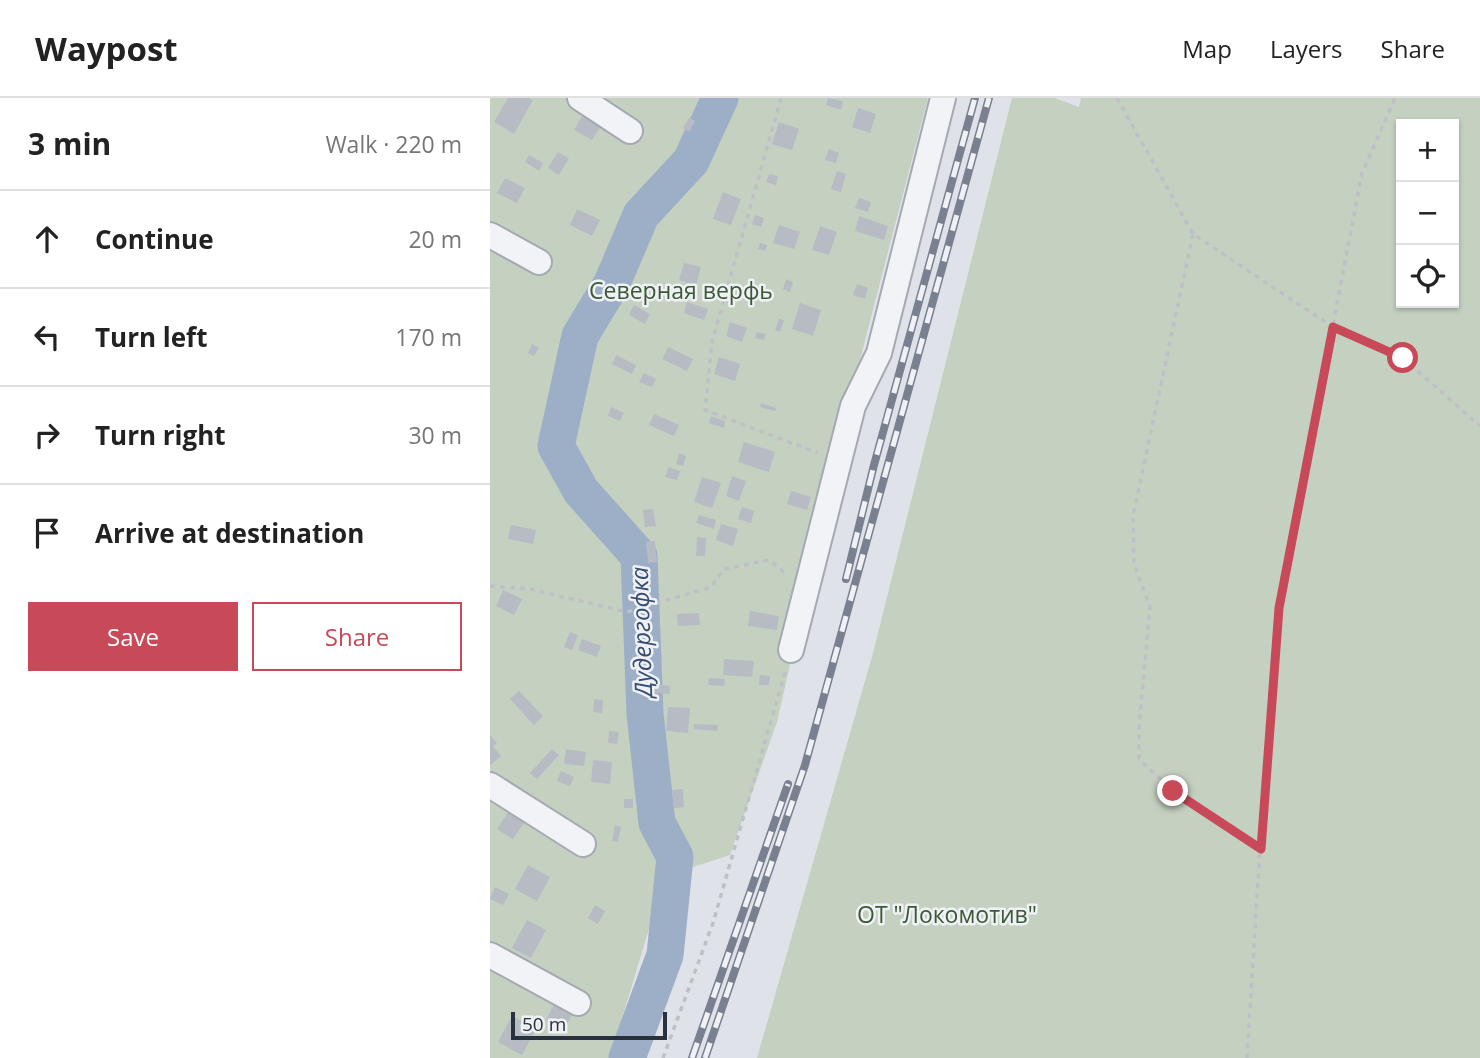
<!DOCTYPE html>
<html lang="en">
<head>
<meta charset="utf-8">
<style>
  :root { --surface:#fff; --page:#f6f6f6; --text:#222; --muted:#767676; --line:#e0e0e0; --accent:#c84957 }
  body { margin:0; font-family:"Open Sans",sans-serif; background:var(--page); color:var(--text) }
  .controls { position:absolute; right:21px; top:21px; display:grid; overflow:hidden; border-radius:0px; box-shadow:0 2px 5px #0004 }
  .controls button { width:63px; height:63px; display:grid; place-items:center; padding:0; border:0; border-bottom:2px solid var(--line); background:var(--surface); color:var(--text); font:35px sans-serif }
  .scale { position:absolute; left:21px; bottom:18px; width:156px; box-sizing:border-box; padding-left:7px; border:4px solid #29303e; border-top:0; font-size:19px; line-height:24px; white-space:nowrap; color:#29303e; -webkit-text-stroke:5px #eff1f5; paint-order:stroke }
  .stop { position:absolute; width:21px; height:21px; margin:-16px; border:5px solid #c84957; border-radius:50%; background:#fff }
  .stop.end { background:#c84957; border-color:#fff; box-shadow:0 2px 7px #0008 }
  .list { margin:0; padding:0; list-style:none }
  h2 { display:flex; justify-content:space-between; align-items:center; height:91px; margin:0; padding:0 28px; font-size:30px }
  h2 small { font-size:23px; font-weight:400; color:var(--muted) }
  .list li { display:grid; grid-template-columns:46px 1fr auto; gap:21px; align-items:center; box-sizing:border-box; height:98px; padding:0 28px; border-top:2px solid var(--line) }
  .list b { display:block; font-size:26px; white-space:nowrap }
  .list em { font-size:23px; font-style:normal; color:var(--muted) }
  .actions { display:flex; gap:14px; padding:21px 28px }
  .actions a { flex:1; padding:16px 0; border:2px solid var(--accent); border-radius:0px; text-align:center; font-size:24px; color:var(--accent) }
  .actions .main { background:var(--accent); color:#fff }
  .icon { flex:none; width:38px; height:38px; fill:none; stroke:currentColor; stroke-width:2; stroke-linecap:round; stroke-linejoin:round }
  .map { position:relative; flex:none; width:990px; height:960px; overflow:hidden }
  header { display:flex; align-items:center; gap:42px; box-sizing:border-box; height:98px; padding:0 35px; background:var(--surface); border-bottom:2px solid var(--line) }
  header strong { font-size:33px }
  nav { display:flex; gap:38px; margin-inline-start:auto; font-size:24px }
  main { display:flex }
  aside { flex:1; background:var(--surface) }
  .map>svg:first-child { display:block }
  .green { fill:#c4d1c1; fill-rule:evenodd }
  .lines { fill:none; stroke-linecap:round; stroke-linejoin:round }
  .river { stroke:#9cafc6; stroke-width:37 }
  .building { fill:#b7bbc4 }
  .minor-casing { stroke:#a5a9b2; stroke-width:28 }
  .path { stroke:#bec0c6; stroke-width:3.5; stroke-dasharray:5 5; stroke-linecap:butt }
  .minor { stroke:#f2f3f6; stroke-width:24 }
  .rail-casing { stroke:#798191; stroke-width:8 }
  .rail { stroke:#eff1f5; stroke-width:5; stroke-dasharray:16; stroke-linecap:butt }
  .route { stroke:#c84957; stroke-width:9 }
  .labels { text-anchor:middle; stroke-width:5; stroke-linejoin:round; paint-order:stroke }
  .park-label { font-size:23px; fill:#3c5937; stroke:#eff1f5 }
  .water-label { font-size:24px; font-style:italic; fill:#354d70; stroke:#eff1f5 }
</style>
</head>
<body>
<header>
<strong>Waypost</strong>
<nav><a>Map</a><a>Layers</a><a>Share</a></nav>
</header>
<main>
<aside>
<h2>3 min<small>Walk · 220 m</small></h2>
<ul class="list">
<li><svg class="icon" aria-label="ahead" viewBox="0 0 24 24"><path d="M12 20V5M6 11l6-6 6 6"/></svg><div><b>Continue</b></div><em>20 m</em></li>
<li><svg class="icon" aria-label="left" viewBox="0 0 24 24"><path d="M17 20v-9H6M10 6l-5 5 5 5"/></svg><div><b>Turn left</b></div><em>170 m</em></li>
<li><svg class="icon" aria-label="right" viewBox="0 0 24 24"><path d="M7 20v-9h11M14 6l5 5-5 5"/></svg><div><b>Turn right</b></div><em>30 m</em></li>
<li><svg class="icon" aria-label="arrive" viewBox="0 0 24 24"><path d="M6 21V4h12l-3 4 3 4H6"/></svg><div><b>Arrive at destination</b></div></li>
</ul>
<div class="actions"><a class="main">Save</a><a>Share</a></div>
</aside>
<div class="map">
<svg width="990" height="960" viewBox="0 0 990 960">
  <rect width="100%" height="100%" fill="#dfe2e8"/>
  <!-- green -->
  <path class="green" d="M0 0H438L365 281 287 624 240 757 175 778 120 960H0Z
    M522 0H565L589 9 591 0H990V960H267L383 555ZM911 26H964V205H911Z"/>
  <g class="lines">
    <!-- river -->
    <path class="river" d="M137 960 175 857 185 759 167 725 155 616 149 458 91 393 66 348 90 238 122 185 151 117 201 63 230 0"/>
  </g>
  <!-- building -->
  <path class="building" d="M18 0H39L43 2 24 36 4 24Z
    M338 0 353 3 351 12 336 7Z
    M368 10 386 16 380 35 362 29Z
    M94 15 112 26 102 42 84 32Z
    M199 20 205 23 199 34 193 30Z
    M289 24 309 31 302 52 282 46Z
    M339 51 349 55 346 65 335 62Z
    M68 54 79 60 69 77 58 70Z
    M39 57 53 65 49 73 35 64Z
    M347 73 356 76 351 94 341 91Z
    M279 76 288 78 286 87 276 84Z
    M15 80 35 90 27 105 7 95Z
    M233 94 251 101 241 127 223 121Z
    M369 100 381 104 378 114 365 110Z
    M87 111 110 122 102 138 80 127Z
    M265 117 274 120 271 129 262 126Z
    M369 118 398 128 394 142 365 133Z
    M289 127 310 134 304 151 283 145Z
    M330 128 347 134 339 157 322 152Z
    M270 145 277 147 275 153 268 151Z
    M194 165 211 169 206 187 189 182Z
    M296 181 303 184 300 194 293 191Z
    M367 186 378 190 375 201 363 197Z
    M197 204 218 211 214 222 194 215Z
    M310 205 331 212 323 238 302 231Z
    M144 207 160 216 155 226 139 217Z
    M289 221 294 222 290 234 285 232Z
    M240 224 257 230 252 244 236 238Z
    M267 234 276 236 274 242 265 240Z
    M42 246 49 250 44 258 38 255Z
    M178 249 203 261 197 273 172 261Z
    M126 257 146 267 142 276 122 266Z
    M229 259 250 266 245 283 224 276Z
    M154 275 166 281 162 289 149 284Z
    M271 305 286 310 285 313 270 309Z
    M121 309 134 315 130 323 118 318Z
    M164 316 189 327 184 338 159 327Z
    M221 318 235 323 234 330 219 325Z
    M254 344 285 354 279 374 248 364Z
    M189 355 196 358 193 368 186 366Z
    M179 369 190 373 187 382 175 379Z
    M242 378 256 383 249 403 236 398Z
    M212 379 231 385 222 410 204 404Z
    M301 393 321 399 317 412 297 406Z
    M252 409 264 413 261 425 248 421Z
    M163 411 166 428 155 429 153 412Z
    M209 417 226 422 224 431 206 425Z
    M231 426 248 431 243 448 226 442Z
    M21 427 46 432 43 446 18 441Z
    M207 439 216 440 215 458H206Z
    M165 443 167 464 158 465 156 444Z
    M13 492 32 501 24 517 6 508Z
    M260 513 289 518 287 532 258 528Z
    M209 515 210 527 188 528 187 516Z
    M80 534 88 537 82 552 74 549Z
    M92 541 111 548 107 559 88 552Z
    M234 561 264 563 262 579 233 577Z
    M270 577 280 578 279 587H269Z
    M219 580 235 581 234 588 218 587Z
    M165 586 180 588V596L164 595Z
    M29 593 53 618 44 627 20 601Z
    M104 601 113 602 112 615 103 614Z
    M178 609 200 610 198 635 176 633Z
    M204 626 228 627 227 633 204 631Z
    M119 633 129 634 127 646 118 645Z
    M0 637 7 645 3 648 11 658 0 667Z
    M62 651 69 657 47 681 40 675Z
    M76 651 96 654 94 668 74 666Z
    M103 662 122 664 120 686 101 684Z
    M71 673 84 679 80 688 67 683Z
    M193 691 194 709 184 710 182 692Z
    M134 701H143V710H134Z
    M21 710 37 720 23 741 7 731Z
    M125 727 131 729 128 744 122 743Z
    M38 767 60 779 47 803 25 791Z
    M5 789 19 796 13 807 0 801Z
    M105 807 115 813 108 826 98 820Z
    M37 822 56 832 41 860 22 850Z
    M64 907 82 917 74 931 56 922Z
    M22 918 46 931 32 957 8 944Z"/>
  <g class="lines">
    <defs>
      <path id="minor" d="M90 0 140 33
        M0 137 49 164
        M301 552 363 308 389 255 453 0
        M0 687 93 746
        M0 857 88 905"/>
    </defs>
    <!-- minor casing -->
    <use href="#minor" class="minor-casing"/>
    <!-- path -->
    <path class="path" d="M291 0 222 244 215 312 328 355
      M627 0 703 136 843 229 913 260 990 328
      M703 136 643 418 644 466 660 509 649 629V661L683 693 770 751
      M0 488 40 491 137 514 221 489 234 471 279 462 294 474H299
      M173 960 223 825 296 571
      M757 960 775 670 789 510 872 75 905 0"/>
    <!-- minor -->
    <use href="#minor" class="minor"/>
    <defs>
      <path id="rail" d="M356 481 384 367 485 0
        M202 960 298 686
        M215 960 315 667 499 0"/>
    </defs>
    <!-- rail casing -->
    <use href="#rail" class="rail-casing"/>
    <!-- rail -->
    <use href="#rail" class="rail"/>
  </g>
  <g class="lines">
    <!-- route -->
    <path class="route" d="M683 693 771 751 789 510 843 229 913 260"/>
  </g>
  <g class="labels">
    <!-- park labels -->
    <g class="park-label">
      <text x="191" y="201">Северная верфь</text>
      <text x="457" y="825">ОТ "Локомотив"</text>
    </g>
    <!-- water labels -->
    <g class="water-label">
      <text transform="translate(152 534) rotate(-92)" y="8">Дудергофка</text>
    </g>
  </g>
</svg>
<div class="controls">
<button>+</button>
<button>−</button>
<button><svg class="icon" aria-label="locate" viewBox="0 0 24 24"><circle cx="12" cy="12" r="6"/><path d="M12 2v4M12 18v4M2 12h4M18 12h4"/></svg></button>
</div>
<div class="scale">50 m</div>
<div class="stop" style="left:913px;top:260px"></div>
<div class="stop end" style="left:683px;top:693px"></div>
</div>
</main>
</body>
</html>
